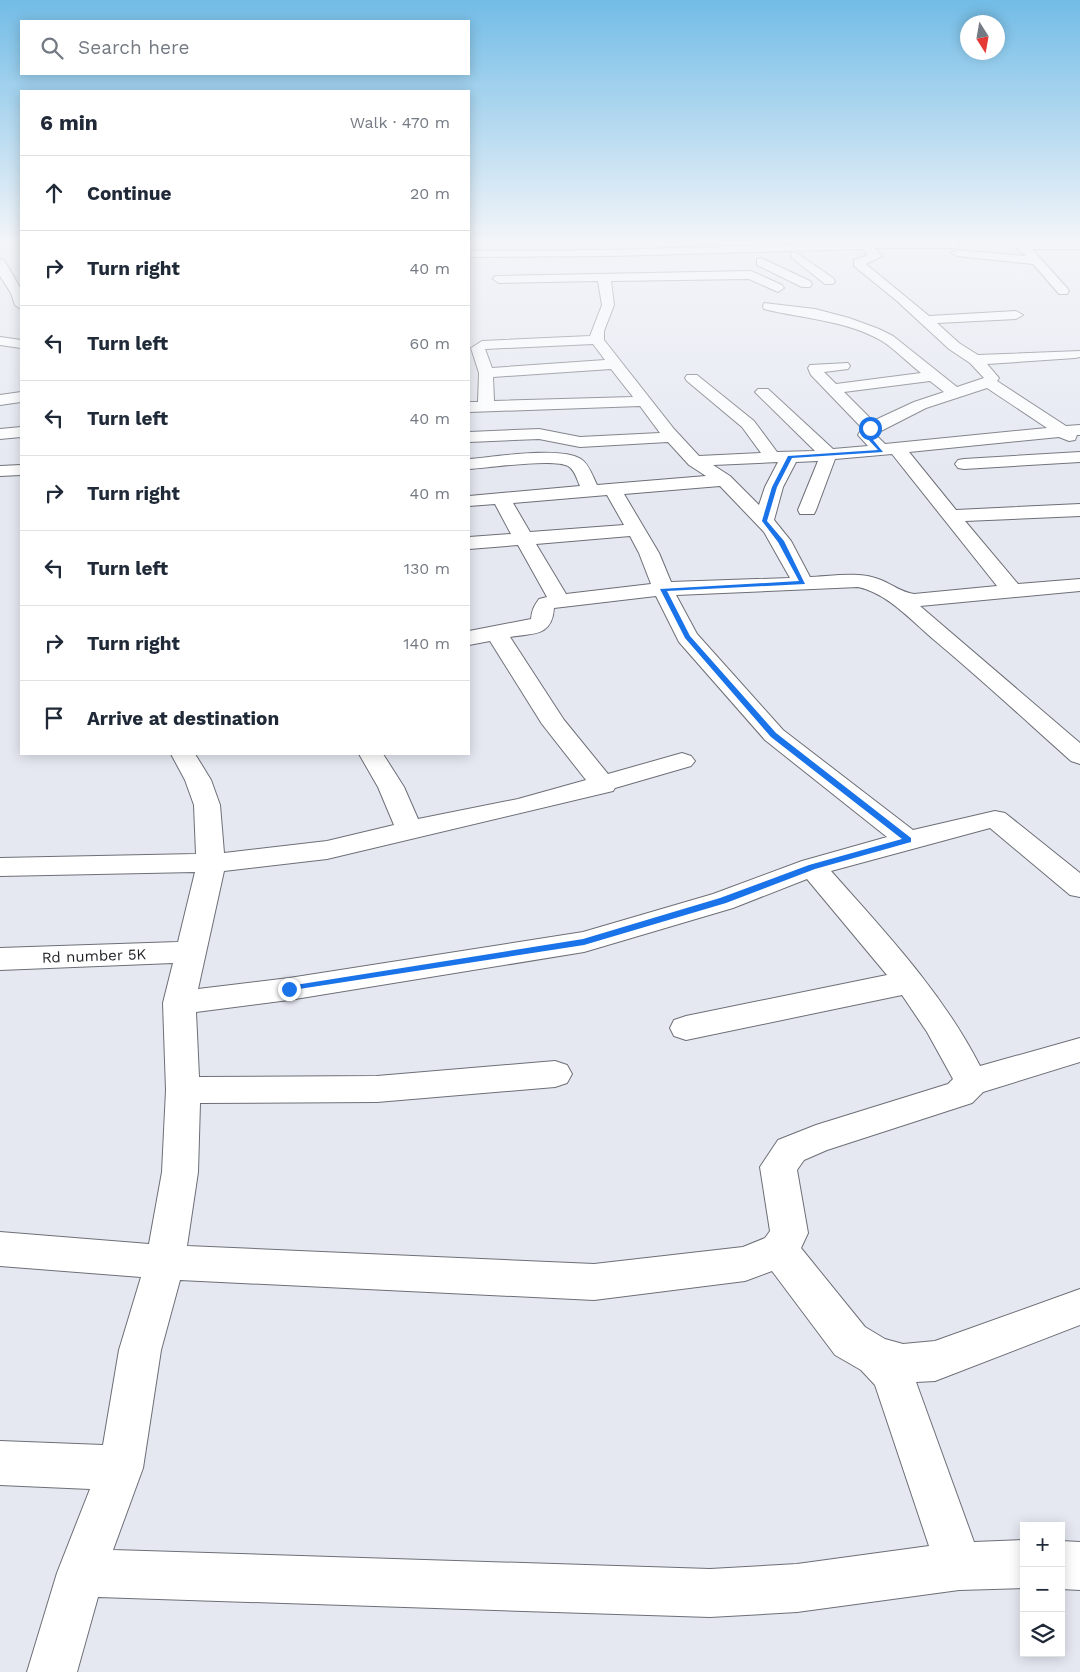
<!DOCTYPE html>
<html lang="en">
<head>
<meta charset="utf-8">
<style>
  :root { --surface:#fff; --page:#f2f2f3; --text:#1f2937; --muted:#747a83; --line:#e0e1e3 }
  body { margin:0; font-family:"Work Sans",sans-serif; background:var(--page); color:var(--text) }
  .controls { position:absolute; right:15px; bottom:15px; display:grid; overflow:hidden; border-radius:0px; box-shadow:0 2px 12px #0003 }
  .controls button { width:45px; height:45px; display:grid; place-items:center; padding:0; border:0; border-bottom:1px solid var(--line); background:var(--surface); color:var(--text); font:25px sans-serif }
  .compass { position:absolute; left:960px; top:15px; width:45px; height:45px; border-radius:50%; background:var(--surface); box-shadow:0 2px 12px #0003; rotate:169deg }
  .stop { position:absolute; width:15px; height:15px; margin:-11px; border:4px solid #1a73e8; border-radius:50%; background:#fff }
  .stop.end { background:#1a73e8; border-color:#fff; box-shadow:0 1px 5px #0008 }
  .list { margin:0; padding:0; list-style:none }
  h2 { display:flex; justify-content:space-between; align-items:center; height:65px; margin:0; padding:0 20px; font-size:21px }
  h2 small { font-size:16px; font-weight:400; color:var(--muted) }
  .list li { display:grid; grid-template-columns:32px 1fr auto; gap:15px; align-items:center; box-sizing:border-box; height:75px; padding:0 20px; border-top:1px solid var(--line) }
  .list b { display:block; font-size:19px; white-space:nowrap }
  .list em { font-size:16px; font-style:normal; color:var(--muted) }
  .icon { flex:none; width:28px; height:28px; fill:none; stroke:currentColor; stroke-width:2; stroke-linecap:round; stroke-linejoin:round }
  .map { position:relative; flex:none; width:1080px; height:1672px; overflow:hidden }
  .search { position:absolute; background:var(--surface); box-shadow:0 2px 12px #0003; left:20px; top:20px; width:450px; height:55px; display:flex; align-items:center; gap:12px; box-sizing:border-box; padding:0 18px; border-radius:0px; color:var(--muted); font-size:19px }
  .panel { position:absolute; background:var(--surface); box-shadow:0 2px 12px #0003; left:20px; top:90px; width:450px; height:665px; border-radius:0px }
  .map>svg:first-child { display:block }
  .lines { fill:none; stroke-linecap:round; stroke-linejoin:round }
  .minor-casing { stroke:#6d6f77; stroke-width:2 }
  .minor { fill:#fff; fill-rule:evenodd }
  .route { fill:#1a73e8 }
  .labels { text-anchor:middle; stroke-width:4.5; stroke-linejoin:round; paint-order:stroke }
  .street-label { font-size:15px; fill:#1f2024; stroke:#fff }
</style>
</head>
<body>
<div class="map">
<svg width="1080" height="1672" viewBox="0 0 1080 1672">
  <rect width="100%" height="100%" fill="#e5e8f1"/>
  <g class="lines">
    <defs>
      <path id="minor" d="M0 239H21V243H0Z
        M1007 239H1020L1025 243H1080V249H1032L1067 288 1069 291 1067 294H1059L1033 264 957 256 951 253 957 250 1026 256Z
        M906 241 954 242 960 245 954 248H874L882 256 866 264 929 316 1016 311 1023 315 1016 319 937 323 959 343 978 355 1080 351V357L1075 358 987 364 999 378 997 381 1066 426 1080 425V435H1077L1075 440 1069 441 1059 437 909 452 956 510 1080 504V516L965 521 1018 584 1080 579V591L920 606 1080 743V764L1071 761C1025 720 980 678 933 639 911 620 887 593 858 587L676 595 697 634 783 730 913 830 995 811 1005 813 1080 873V897L1070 895 990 828 831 871C886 933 942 992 980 1066L1080 1038V1062L983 1092 972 1103 827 1150 804 1160 797 1170 808 1233 801 1248 865 1327 885 1339 903 1344 935 1341 1080 1289V1325L935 1381 916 1382 974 1542 1024 1540V1588L959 1590 797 1612 710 1617 98 1597 77 1672H27L57 1573 90 1489 0 1485V1441L103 1445 119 1350 141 1277 0 1266V1232L149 1244 162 1172 166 1090 163 1003 173 963 0 970V948L178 942 195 872 0 876V858L196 854 194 805 185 780 171 754H195L211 780 220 805 224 853 327 841 394 825 378 787 359 754H383L404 787 418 819 518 799 586 780 542 724 490 641 469 645V631L531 619C532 610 534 606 539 599L547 597 518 545 469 549V537L511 534 495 504 469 506V496L580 486C577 480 575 470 568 466 554 458 488 468 469 469V459C494 457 560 446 581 459 589 464 593 477 597 485L706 476 689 465 668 442 580 447 539 439 469 442V432L539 429 580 437 660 433 640 406 469 412V402H478L479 373 471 348 482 341 590 336 602 305 598 281 499 283 493 279 495 276 751 271 782 285 784 288 778 292 749 279 611 281 614 305 604 331V340L674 429 699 456 761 453 742 427 687 381 685 378 687 375H697L754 421 777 452 815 451 758 395 755 392 758 389H768L833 449 868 446 858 435 862 428 811 375 808 368 810 365 848 363 850 366 848 369 824 372 836 384 921 373C908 363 896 350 882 341 846 320 804 319 764 309L763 306 764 303 815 309 849 318 879 329 893 336 957 387 984 378 970 363 949 349 897 301 854 266V260L868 255 862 249 611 256 469 257V251L611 250ZM593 344 605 360 492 368 485 349ZM611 369 633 397 494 401 493 377ZM930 381 944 392 914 402 873 421 844 392ZM987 388 1047 428 885 444 875 434 926 408ZM892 454 997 586 914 594C901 592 893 585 881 580 860 571 833 576 810 577L791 541 774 520 783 487 796 462 818 461 798 510 800 514H814L816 510 835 459ZM778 462 765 487 759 505 730 476 713 465ZM720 486 764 532 790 578 671 582 659 553 624 494ZM607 495 624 525 530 532 513 503ZM630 536 639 553 651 584 566 594 536 544ZM656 596 679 642 765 740 887 837 802 861 713 894 583 932 289 978 198 989 224 871 327 859 613 791 615 788 691 766 695 761 691 756 682 753 608 774 564 720 510 637C533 633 552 637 554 608ZM807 879 887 975 686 1016 674 1020 670 1028 674 1036 686 1040 902 995 927 1032 953 1079 948 1084 816 1125 778 1140 760 1167 770 1231 765 1238 743 1247 594 1264 187 1246 198 1172 200 1103 377 1102 555 1087 567 1083 572 1074 567 1065 555 1061 377 1076 199 1077 196 1012 289 1000 584 952 733 908ZM772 1271 835 1355 861 1370 875 1385 929 1546 797 1564 710 1569 113 1550 143 1468 161 1350 180 1280 594 1300 745 1281Z
        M795 252 833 278 835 281 833 284H825L791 257V253Z
        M761 258 810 281 812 284 810 287H802L757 265V259Z
        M0 259 4 260 21 289V309L15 305 11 293 0 276Z
        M0 337 21 340V348L0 345Z
        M21 392V402L0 405V395Z
        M21 427V437L0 439V429Z
        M1080 452V462L964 469 958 468 955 464 958 460 964 459Z
        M21 465V475L0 476V466Z
        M1061 1541 1080 1542V1590L1061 1589Z"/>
    </defs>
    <!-- minor casing -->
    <use href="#minor" class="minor-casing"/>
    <!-- minor -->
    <use href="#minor" class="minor"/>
  </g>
  <!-- sky -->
  <linearGradient id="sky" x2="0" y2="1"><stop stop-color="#72bce6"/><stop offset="0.51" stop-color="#f3f5f9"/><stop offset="1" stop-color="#f3f5f9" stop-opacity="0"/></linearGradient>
  <rect width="1080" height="473" fill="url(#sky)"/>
  <!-- route -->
  <path class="route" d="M869 427 873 428 869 435 883 452 792 458 777 487 767 521 784 541 805 584 667 591 690 636 776 733 911 838V842L815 869 726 903 584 945 286 991 284 989 289 986 583 939 720 898 809 865 902 839 771 737 685 638 660 589 799 581 778 542 762 521 772 487 788 456 878 450 864 435Z"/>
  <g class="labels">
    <!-- street labels -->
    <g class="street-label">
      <text transform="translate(94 956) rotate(-2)" y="5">Rd number 5K</text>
    </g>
  </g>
</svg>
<div class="controls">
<button>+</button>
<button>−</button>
<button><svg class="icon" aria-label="layers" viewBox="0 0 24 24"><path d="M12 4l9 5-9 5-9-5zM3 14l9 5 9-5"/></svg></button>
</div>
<svg class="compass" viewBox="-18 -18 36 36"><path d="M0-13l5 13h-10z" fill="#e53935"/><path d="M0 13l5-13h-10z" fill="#747a83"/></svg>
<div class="stop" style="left:870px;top:428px"></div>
<div class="stop end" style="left:289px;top:989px"></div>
<div class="search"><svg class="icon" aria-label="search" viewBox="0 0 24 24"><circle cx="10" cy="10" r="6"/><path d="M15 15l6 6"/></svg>Search here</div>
<section class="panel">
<h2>6 min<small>Walk · 470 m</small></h2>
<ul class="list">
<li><svg class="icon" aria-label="ahead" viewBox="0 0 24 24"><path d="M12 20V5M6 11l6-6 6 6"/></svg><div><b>Continue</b></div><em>20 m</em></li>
<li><svg class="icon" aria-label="right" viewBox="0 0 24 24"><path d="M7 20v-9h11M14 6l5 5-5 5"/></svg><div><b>Turn right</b></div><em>40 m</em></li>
<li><svg class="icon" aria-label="left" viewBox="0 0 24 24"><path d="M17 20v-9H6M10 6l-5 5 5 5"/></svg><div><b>Turn left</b></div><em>60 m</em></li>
<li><svg class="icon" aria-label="left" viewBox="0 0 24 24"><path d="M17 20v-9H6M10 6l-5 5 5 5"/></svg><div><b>Turn left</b></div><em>40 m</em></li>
<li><svg class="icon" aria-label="right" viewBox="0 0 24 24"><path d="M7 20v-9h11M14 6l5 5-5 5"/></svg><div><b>Turn right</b></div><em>40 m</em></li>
<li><svg class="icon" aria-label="left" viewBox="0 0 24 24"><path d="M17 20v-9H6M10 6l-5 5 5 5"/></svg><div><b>Turn left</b></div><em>130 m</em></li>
<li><svg class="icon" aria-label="right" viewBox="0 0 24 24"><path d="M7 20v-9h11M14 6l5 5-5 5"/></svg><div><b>Turn right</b></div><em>140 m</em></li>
<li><svg class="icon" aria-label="arrive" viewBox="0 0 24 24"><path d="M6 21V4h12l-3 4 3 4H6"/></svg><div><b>Arrive at destination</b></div></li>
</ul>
</section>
</div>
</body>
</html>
